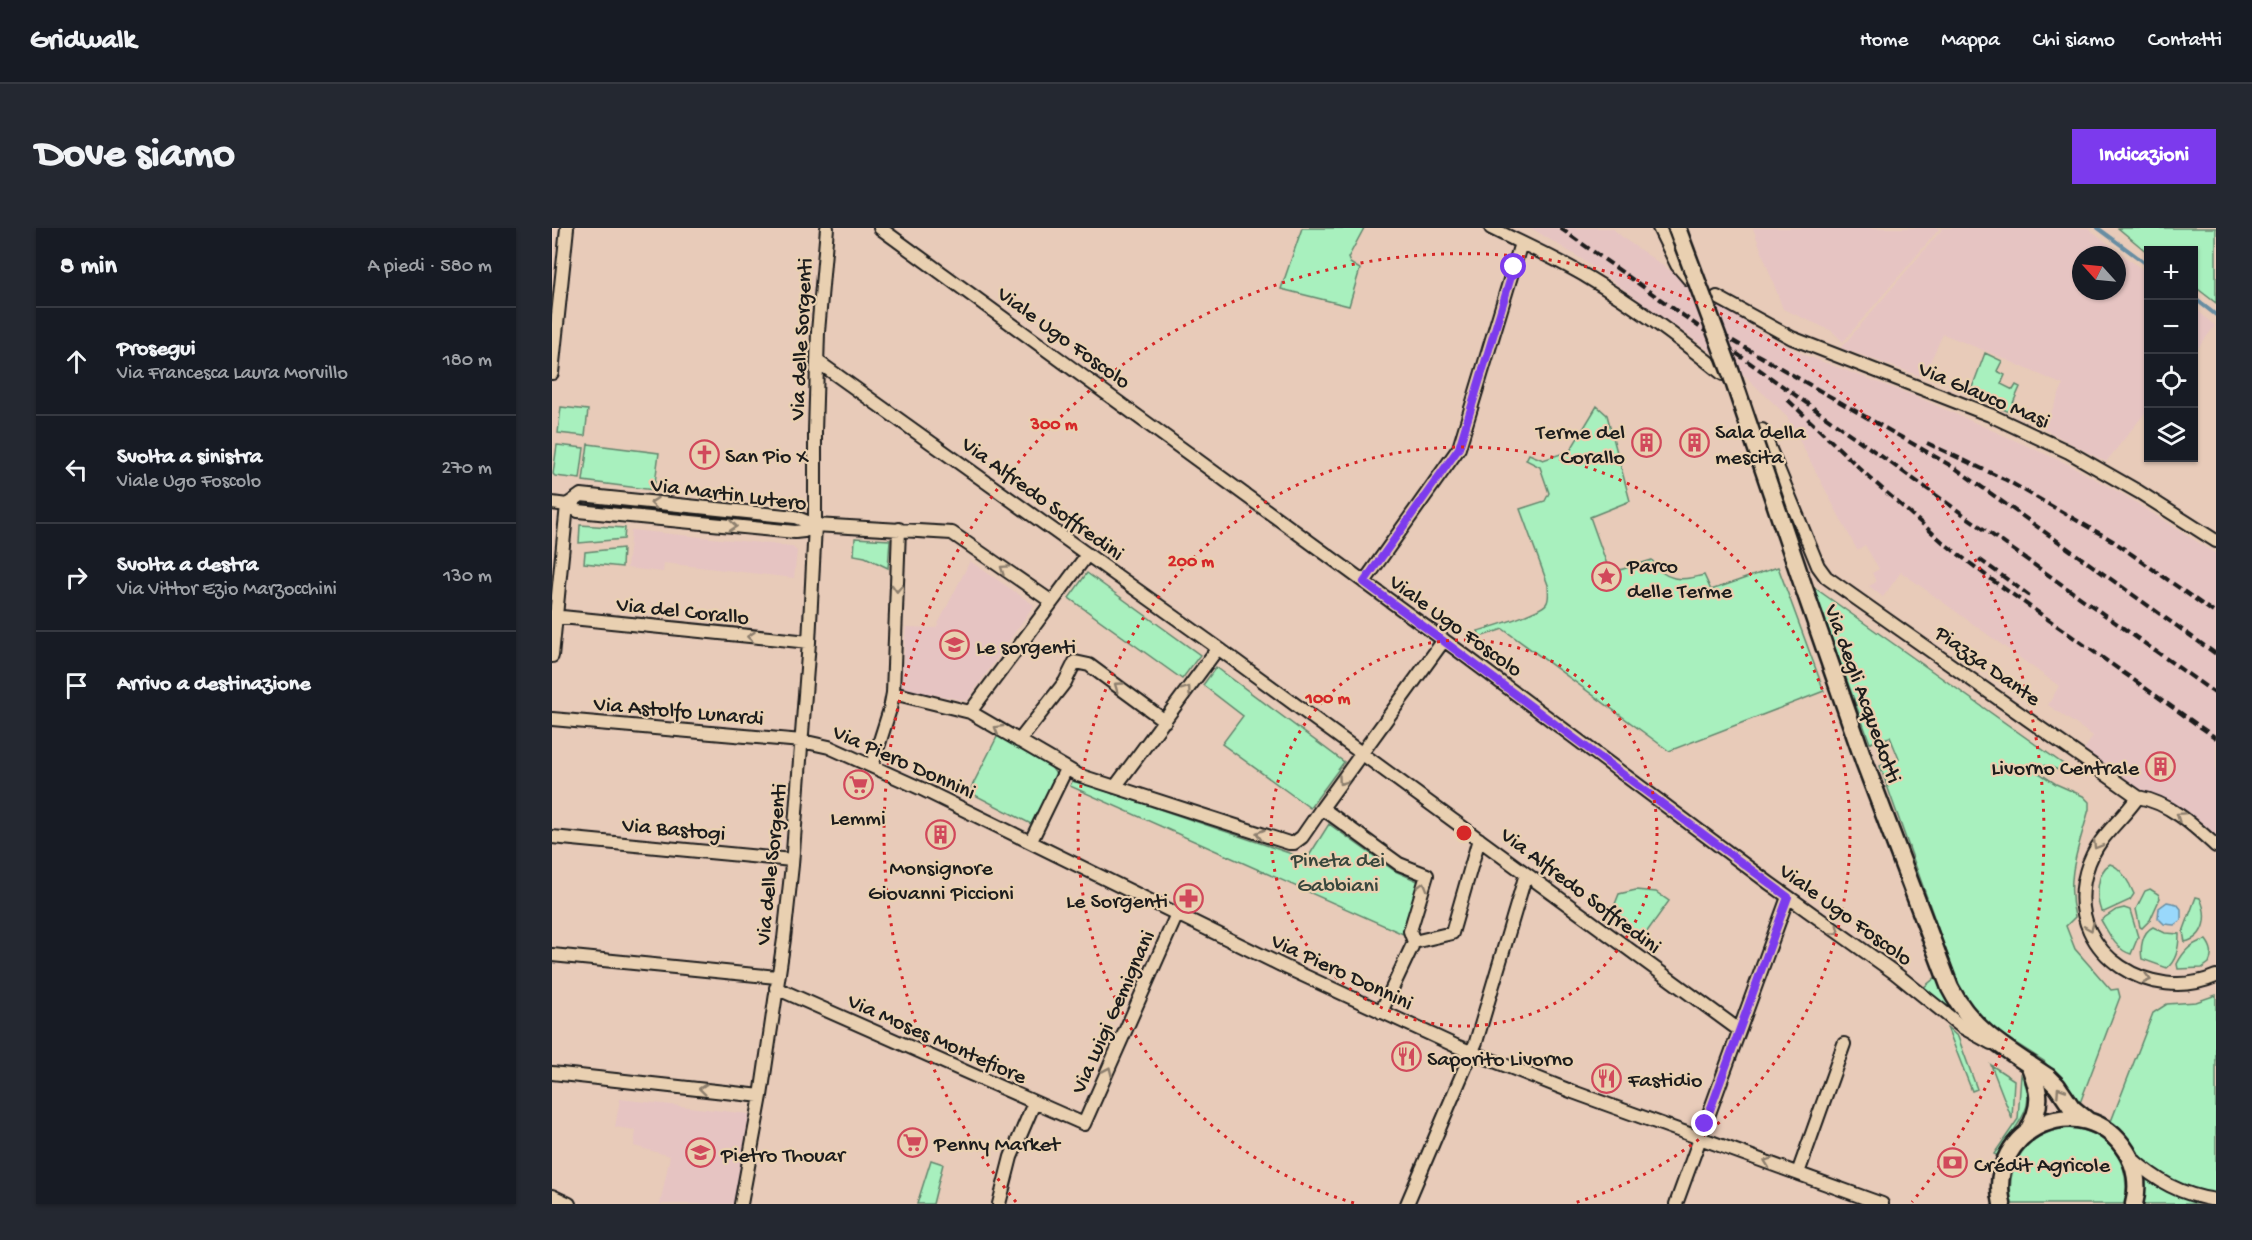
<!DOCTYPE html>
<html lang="it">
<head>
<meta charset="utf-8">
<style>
  :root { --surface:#171b24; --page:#242831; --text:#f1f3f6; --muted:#9ea1a6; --line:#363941; --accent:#7c3aed }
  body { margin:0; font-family:"Gochi Hand",sans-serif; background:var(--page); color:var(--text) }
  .controls { position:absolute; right:18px; top:18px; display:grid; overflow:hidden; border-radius:0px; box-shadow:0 2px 4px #0004 }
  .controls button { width:54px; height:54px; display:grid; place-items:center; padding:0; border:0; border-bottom:2px solid var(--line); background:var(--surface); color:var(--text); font:30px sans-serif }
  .compass { position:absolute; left:1520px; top:18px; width:54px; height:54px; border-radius:50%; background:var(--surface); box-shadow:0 2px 4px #0004; rotate:297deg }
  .stop { position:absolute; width:18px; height:18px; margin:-14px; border:4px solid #7c3aed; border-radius:50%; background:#fff }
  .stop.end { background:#7c3aed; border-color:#fff; box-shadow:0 2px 6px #0008 }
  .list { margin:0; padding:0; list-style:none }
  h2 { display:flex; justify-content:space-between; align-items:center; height:78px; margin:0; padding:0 24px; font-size:26px }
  h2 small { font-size:20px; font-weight:400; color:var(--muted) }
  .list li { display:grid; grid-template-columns:39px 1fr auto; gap:18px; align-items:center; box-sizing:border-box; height:108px; padding:0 24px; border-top:2px solid var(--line) }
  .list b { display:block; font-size:22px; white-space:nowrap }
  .list p { margin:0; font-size:20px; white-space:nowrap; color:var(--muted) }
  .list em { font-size:20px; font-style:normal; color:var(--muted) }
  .icon { flex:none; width:33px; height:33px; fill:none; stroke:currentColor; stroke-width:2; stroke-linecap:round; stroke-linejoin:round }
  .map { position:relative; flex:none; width:1664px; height:976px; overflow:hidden; border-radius:0px }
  header { display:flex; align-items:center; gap:36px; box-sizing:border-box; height:84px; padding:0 30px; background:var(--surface); border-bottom:2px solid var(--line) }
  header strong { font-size:28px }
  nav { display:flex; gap:33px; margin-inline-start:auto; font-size:21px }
  .intro { display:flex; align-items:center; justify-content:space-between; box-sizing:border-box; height:144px; padding:0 36px }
  h1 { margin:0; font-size:42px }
  .button { padding:15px 27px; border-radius:0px; background:var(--accent); color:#fff; font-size:21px; font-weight:700 }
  main { display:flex; gap:36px; padding:0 36px }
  aside { flex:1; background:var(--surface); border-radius:0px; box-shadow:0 2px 4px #0004 }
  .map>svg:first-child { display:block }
  .built { fill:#e6c4c2; fill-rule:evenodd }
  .green { fill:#a8f0be; stroke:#62866d; stroke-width:1.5 }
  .water { fill:#99d8fb; stroke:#678da2; stroke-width:1.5 }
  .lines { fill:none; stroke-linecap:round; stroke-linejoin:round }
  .stream { stroke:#678da2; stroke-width:4 }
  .minor-casing { stroke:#1c1c1c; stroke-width:16 }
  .secondary-casing { stroke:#1c1c1c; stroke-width:21 }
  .minor { stroke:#e9d0b1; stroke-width:12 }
  .secondary { stroke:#e9d0b1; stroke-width:16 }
  .rail { stroke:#1c1c1c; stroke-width:4; stroke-dasharray:9 4.5; stroke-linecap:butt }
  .secondary-bridge-casing { stroke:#1c1c1c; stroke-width:21; stroke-linecap:butt }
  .secondary-bridge { stroke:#e9d0b1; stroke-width:16 }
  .oneway { stroke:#8d7f6e }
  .route { stroke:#7c3aed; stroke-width:8 }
  .ring { fill:none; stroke:#d62828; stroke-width:3; stroke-dasharray:3 6 }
  .labels { text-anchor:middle; stroke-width:4.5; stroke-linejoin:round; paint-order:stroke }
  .street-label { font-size:22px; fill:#1c1c1c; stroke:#e9d0b1 }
  .poi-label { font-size:22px; fill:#1c1c1c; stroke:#e9d0b1; text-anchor:start }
  .park-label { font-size:22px; fill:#38463c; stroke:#e9d0b1 }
  .centre { fill:#d62828; stroke:#e9d0b1; stroke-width:3 }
  .ring-label { font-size:18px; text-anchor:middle; font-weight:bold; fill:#d62828; stroke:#e9d0b1; stroke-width:4.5; stroke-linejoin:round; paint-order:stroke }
</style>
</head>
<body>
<header>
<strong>Gridwalk</strong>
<nav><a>Home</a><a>Mappa</a><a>Chi siamo</a><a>Contatti</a></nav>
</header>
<div class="intro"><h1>Dove siamo</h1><a class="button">Indicazioni</a></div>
<main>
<aside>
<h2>8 min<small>A piedi · 580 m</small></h2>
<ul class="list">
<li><svg class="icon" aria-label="ahead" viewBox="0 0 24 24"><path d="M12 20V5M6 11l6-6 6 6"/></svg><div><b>Prosegui</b><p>Via Francesca Laura Morvillo</p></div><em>180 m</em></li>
<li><svg class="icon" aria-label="left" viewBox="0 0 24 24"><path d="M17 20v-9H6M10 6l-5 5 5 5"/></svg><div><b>Svolta a sinistra</b><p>Viale Ugo Foscolo</p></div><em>270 m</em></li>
<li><svg class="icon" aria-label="right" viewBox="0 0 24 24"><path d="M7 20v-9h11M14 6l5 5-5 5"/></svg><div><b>Svolta a destra</b><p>Via Vittor Ezio Marzocchini</p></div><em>130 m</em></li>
<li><svg class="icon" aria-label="arrive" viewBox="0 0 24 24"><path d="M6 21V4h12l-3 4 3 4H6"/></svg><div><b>Arrivo a destinazione</b></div></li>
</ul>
</aside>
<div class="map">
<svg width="1664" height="976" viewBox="0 0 1664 976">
  <rect width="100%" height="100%" fill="#e8cbb9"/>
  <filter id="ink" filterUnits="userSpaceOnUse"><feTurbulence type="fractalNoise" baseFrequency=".0167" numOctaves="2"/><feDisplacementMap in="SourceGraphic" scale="12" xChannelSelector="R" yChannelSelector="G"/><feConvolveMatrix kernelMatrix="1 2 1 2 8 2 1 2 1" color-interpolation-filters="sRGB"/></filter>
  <g filter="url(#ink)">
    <!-- built -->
    <path class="built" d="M979 0H1060L1074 12 1204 102 1255 128 1363 168 1518 237 1572 267 1664 326V619L1532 522 1541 508 1496 477 1507 458 1349 344 1331 369 1317 358 1324 354 1320 345 1327 341 1313 317 1305 322 1234 187 1193 148 1028 30Z
      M1201 0H1388L1291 114 1280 103 1231 81Z
      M1391 0H1536L1596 46V181L1554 234 1492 201 1511 157 1446 128 1391 106 1371 149 1289 120ZM1529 27H1565V63H1529Z
      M1642 79 1663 98 1642 125Z
      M79 302 240 318 245 323 242 350 112 335 111 344 75 340Z
      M418 333 482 377 415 473 349 460 354 399 384 400Z
      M68 871 197 886 182 976H108L118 928 82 918 84 902 63 899Z"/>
    <!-- green -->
    <path class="green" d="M750 0H812L796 30 798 35 808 41 797 78 729 61Z
      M1566 0H1664V75L1642 58V22H1596V25Z
      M1433 125 1450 133 1445 143 1453 147 1449 156 1461 162 1464 157 1468 159 1457 184 1418 165Z
      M1045 178 1055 187 1078 273 1038 289 1058 345 1100 332C1112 354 1130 353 1152 347L1159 362 1226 339 1272 463 1117 523 951 401 928 409 926 403C939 399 987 385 994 376 998 371 996 363 996 357L968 281 993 273 997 265 988 239 974 232 977 226 991 232 1018 223Z
      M9 179 36 182 33 208 6 205Z
      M36 216 107 225 102 262 31 253Z
      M5 217 32 220 28 251 3 248 1 246Z
      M28 297 73 300 72 311 27 315Z
      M303 310 338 312 336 340 313 329 302 327Z
      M71 320 70 339 32 335 33 324Z
      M535 345 648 427 630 451 517 370Z
      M1260 358 1511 536 1507 542 1492 537 1487 545 1504 556 1531 568 1537 574V581C1527 619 1513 649 1523 689L1514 698 1523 721 1559 762 1566 761 1568 769 1528 875 1522 872 1492 833 1430 794 1408 762 1328 538 1347 531 1338 509 1318 515Z
      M664 439 792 534 758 580 670 516 691 488 651 457Z
      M446 507 499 539 504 546 503 551 481 597 417 564Z
      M521 552 755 631 777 596 843 643 868 654 851 706 518 558Z
      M1558 636C1569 639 1578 656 1582 666L1578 672 1552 684 1549 683C1544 670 1544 644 1558 636Z
      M1598 661 1606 666 1608 670 1598 692 1590 700 1588 699 1584 681 1593 663Z
      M1084 662 1104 664 1117 673 1089 712 1064 693 1067 688 1063 676 1067 666Z
      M1644 669 1648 670C1656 687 1654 709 1633 714L1631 704Z
      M1572 680 1578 682 1586 709 1579 726C1564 722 1556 704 1549 692L1564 682Z
      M1601 699 1613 705 1627 706C1627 718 1625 732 1615 740L1590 731C1588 720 1590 704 1601 699Z
      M1654 712C1660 720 1661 726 1657 735L1650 740 1626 741 1625 736C1631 724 1640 714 1654 712Z
      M1384 749 1403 789 1371 760Z
      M1664 767V965H1663C1638 963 1610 953 1593 934 1581 920 1573 906 1558 896L1601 785 1615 776 1644 774Z
      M1395 799 1406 809 1425 861 1420 863Z
      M1439 837 1462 852 1460 891Z
      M1469 847C1489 882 1460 898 1446 928L1442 926 1466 891Z
      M1516 900C1557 902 1581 936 1572 976H1460C1452 936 1475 904 1516 900Z
      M379 932 391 936 381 976H365Z
      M1591 947 1610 961 1652 976H1588Z"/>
    <!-- water -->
    <path class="water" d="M1615 674 1625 676 1629 681V692L1622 697 1612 696 1606 690 1607 680Z"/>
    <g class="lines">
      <!-- stream -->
      <path class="stream" d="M1546 0 1596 37
        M1642 70 1664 87"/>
      <defs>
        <path id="minor" d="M328 0 904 421 1217 655 1343 745 1410 799 1439 815
          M939 0C971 16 1005 31 1037 50 1084 78 1128 111 1171 146
          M1107 0 1125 37 1137 51
          M1165 69 1240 110 1438 187 1517 224 1587 264 1664 313
          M265 133 666 420 1187 802
          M0 145 15 0
          M1210 202 1266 338 1274 349 1586 569C1618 575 1641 597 1664 618
          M0 275 15 277 0 428
          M263 297 252 303 243 304 26 283 15 277 29 267 243 289 263 297 400 305 500 374
          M812 354 907 220 969 15
          M0 388 257 414
          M341 465 418 484 526 547 737 615H742L750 609 770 580 847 636 875 647 858 703 862 714
          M418 484 535 327
          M0 491 250 513 277 519 370 561 729 737 904 818 1021 864 1330 976
          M467 513 513 454 523 434 537 437 613 493
          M320 538 338 481 341 465 347 301
          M563 559 666 420
          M1586 569C1564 600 1540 611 1532 653 1518 727 1600 776 1664 748
          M770 580 892 412
          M0 609 240 632
          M479 613 514 541
          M862 714 900 705 927 611
          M0 727 225 749
          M224 760 532 896 625 686
          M829 784 862 714
          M0 845 209 868
          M1579 930C1605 953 1629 967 1664 972
          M1246 945 1292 816
          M0 968 17 976
          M189 976 209 868 232 711 240 637 257 414 263 297V204L266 104 275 0
          M447 976 459 929 482 875
          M855 976 924 814 974 646
          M1124 976 1236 669"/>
        <path id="secondary" d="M1254 366 1312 533 1398 760C1420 803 1457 823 1496 849L1505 858 1520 880 1536 893
          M1476 903C1491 876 1488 864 1477 836
          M1450 976C1433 900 1532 857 1574 923 1584 938 1587 958 1582 976"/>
      </defs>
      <!-- minor casing -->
      <use href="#minor" class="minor-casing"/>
      <!-- secondary casing -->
      <use href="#secondary" class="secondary-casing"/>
      <!-- minor -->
      <use href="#minor" class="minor"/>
      <!-- secondary -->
      <use href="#secondary" class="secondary"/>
      <!-- rail -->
      <path class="rail" d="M1008 0 1664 466
        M1169 106 1403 240 1664 426
        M1236 172 1318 250 1393 316 1436 349 1664 510
        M1375 215 1454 252 1561 313 1664 386
        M1427 331 1478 368"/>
      <defs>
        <path id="secondary-bridge" d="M1125 0 1179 145 1254 366"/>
      </defs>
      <!-- secondary-bridge casing -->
      <use href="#secondary-bridge" class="secondary-bridge-casing"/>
      <!-- secondary-bridge -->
      <use href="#secondary-bridge" class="secondary-bridge"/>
    </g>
    <!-- one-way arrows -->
    <defs><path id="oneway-chevron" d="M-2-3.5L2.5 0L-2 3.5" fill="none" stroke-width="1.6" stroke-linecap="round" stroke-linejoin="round" transform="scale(1.5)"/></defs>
    <g class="oneway">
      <use href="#oneway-chevron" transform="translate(102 275) rotate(-174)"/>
      <use href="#oneway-chevron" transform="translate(181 298) rotate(5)"/>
      <use href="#oneway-chevron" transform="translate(452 341) rotate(-146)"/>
      <use href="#oneway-chevron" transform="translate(345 360) rotate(92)"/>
      <use href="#oneway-chevron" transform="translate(199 409) rotate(-174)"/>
      <use href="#oneway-chevron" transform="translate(566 458) rotate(-144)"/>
      <use href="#oneway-chevron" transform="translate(635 462) rotate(-54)"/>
      <use href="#oneway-chevron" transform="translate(446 501) rotate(-149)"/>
      <use href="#oneway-chevron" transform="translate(790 553) rotate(126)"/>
      <use href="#oneway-chevron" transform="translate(1628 588) rotate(-146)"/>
      <use href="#oneway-chevron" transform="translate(708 606) rotate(-163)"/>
      <use href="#oneway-chevron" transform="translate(1545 617) rotate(120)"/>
      <use href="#oneway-chevron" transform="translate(871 658) rotate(-74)"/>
      <use href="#oneway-chevron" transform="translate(1538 699) rotate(67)"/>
      <use href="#oneway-chevron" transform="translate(1284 703) rotate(36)"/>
      <use href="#oneway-chevron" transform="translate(1595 751) rotate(15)"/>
      <use href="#oneway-chevron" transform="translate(556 843) rotate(-66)"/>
      <use href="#oneway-chevron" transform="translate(151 861) rotate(-174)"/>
      <use href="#oneway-chevron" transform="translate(1508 863) rotate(-124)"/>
      <use href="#oneway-chevron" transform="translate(1216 934) rotate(-160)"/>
    </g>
  </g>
  <g class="lines" filter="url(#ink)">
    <!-- route -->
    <path class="route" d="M962 39 907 220 812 354 1236 669 1153 896"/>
  </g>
  <!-- distance rings -->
  <g class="ring">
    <circle cx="912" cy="605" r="193"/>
    <path d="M802 975A386 386 0 1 1 1022 975"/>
    <path d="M464 974A580 580 0 1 1 1360 974"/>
  </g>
  <!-- icons -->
  <defs>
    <symbol id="building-ring" viewBox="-11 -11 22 22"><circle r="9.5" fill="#e9d0b1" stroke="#d1495b" stroke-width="1.5"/><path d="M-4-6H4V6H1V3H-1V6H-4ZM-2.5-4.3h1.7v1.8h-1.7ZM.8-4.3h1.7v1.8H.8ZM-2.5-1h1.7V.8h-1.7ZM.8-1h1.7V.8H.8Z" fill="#d1495b"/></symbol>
    <symbol id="church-ring" viewBox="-11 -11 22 22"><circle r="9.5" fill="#e9d0b1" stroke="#d1495b" stroke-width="1.5"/><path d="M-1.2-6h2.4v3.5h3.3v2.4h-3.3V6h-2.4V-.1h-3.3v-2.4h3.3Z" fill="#d1495b"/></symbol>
    <symbol id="sight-ring" viewBox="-11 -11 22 22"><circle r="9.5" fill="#e9d0b1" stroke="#d1495b" stroke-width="1.5"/><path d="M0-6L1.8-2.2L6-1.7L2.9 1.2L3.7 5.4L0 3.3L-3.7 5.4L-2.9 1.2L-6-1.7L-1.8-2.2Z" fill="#d1495b"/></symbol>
    <symbol id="school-ring" viewBox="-11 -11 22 22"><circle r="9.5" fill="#e9d0b1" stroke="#d1495b" stroke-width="1.5"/><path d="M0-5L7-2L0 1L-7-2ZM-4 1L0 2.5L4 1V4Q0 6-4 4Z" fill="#d1495b"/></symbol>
    <symbol id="supermarket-ring" viewBox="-11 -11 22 22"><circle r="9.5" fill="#e9d0b1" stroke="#d1495b" stroke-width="1.5"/><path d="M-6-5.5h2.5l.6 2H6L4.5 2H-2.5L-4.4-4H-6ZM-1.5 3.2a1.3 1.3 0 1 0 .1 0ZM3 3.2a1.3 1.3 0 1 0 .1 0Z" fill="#d1495b"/></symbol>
    <symbol id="pharmacy-ring" viewBox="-11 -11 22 22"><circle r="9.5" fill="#e9d0b1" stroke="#d1495b" stroke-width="1.5"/><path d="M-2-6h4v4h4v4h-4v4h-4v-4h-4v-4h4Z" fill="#d1495b"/></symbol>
    <symbol id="restaurant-ring" viewBox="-11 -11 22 22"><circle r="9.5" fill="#e9d0b1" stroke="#d1495b" stroke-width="1.5"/><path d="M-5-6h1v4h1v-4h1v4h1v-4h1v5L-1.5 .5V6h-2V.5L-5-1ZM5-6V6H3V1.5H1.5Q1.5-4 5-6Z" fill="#d1495b"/></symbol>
    <symbol id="bank-ring" viewBox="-11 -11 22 22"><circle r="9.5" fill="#e9d0b1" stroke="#d1495b" stroke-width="1.5"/><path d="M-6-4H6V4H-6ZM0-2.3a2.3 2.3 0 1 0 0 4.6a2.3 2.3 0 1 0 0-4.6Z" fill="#d1495b"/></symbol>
  </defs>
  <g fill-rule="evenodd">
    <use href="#building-ring" x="1078" y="198" width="33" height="33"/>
    <use href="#building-ring" x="1126" y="198" width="33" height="33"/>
    <use href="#church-ring" x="136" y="210" width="33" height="33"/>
    <use href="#sight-ring" x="1038" y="332" width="33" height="33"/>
    <use href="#school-ring" x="386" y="400" width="33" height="33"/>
    <use href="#building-ring" x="1592" y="522" width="33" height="33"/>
    <use href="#supermarket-ring" x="290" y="540" width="33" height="33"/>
    <use href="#building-ring" x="372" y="590" width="33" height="33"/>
    <use href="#pharmacy-ring" x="620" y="654" width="33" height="33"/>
    <use href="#restaurant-ring" x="838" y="812" width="33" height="33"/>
    <use href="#restaurant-ring" x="1038" y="834" width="33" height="33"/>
    <use href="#supermarket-ring" x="344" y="898" width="33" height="33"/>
    <use href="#school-ring" x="132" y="908" width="33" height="33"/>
    <use href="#bank-ring" x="1384" y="918" width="33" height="33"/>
  </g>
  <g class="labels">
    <!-- street labels -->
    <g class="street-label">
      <text transform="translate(513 108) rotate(36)" y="8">Viale Ugo Foscolo</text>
      <text transform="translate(247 111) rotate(-87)" y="8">Via delle Sorgenti</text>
      <text transform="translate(1433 165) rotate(23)" y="8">Via Glauco Masi</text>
      <text transform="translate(177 264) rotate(7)" y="8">Via Martin Lutero</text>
      <text transform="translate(492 269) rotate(36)" y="8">Via Alfredo Soffredini</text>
      <text transform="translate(131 381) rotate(6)" y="8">Via del Corallo</text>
      <text transform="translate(905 396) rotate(36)" y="8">Viale Ugo Foscolo</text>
      <text transform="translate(1437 436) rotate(35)" y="8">Piazza Dante</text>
      <text transform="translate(1313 465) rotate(70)" y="8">Via degli Acquedotti</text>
      <text transform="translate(127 481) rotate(5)" y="8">Via Astolfo Lunardi</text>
      <text transform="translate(353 532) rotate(24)" y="8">Via Piero Donnini</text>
      <text transform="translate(122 599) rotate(5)" y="8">Via Bastogi</text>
      <text transform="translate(217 636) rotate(-84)" y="8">Via delle Sorgenti</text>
      <text transform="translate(1030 661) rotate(37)" y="8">Via Alfredo Soffredini</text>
      <text transform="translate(1295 685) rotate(36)" y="8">Viale Ugo Foscolo</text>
      <text transform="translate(791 742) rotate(25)" y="8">Via Piero Donnini</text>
      <text transform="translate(559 783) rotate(-66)" y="8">Via Luigi Gemignani</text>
      <text transform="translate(386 809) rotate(24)" y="8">Via Moses Montefiore</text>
    </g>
    <!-- poi labels -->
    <g class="poi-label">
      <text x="1073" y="210" text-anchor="end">Terme del<tspan x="1073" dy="25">Corallo</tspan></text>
      <text x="1163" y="210">Sala della<tspan x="1163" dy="25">mescita</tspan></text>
      <text x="173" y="234">San Pio X</text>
      <text x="1075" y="344">Parco<tspan x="1075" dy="25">delle Terme</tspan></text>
      <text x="424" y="425">Le sorgenti</text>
      <text x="1587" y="546" text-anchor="end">Livorno Centrale</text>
      <text x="306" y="596" text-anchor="middle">Lemmi</text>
      <text x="389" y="646" text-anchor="middle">Monsignore<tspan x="389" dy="25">Giovanni Piccioni</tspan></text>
      <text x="616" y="679" text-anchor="end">Le Sorgenti</text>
      <text x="875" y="837">Saporito Livorno</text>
      <text x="1076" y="858">Fastidio</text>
      <text x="382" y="922">Penny Market</text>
      <text x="169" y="933">Pietro Thouar</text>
      <text x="1422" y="943">Crédit Agricole</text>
    </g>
    <!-- park labels -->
    <g class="park-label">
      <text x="786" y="638">Pineta dei<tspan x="786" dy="25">Gabbiani</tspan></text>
    </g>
  </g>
  <circle cx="912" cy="605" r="9" class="centre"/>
  <g class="ring-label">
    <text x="502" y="201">300 m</text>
    <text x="639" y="338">200 m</text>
    <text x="776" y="475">100 m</text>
  </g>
</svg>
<div class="controls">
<button>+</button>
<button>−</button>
<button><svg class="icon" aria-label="locate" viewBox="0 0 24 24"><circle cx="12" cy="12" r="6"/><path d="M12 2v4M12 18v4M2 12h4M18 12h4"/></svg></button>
<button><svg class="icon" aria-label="layers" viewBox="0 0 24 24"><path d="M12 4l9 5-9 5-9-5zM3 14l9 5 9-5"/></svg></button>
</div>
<svg class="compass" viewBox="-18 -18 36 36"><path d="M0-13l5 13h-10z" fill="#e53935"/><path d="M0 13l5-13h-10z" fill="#9ea1a6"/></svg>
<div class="stop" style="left:962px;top:39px"></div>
<div class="stop end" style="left:1153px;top:896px"></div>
</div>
</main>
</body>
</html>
